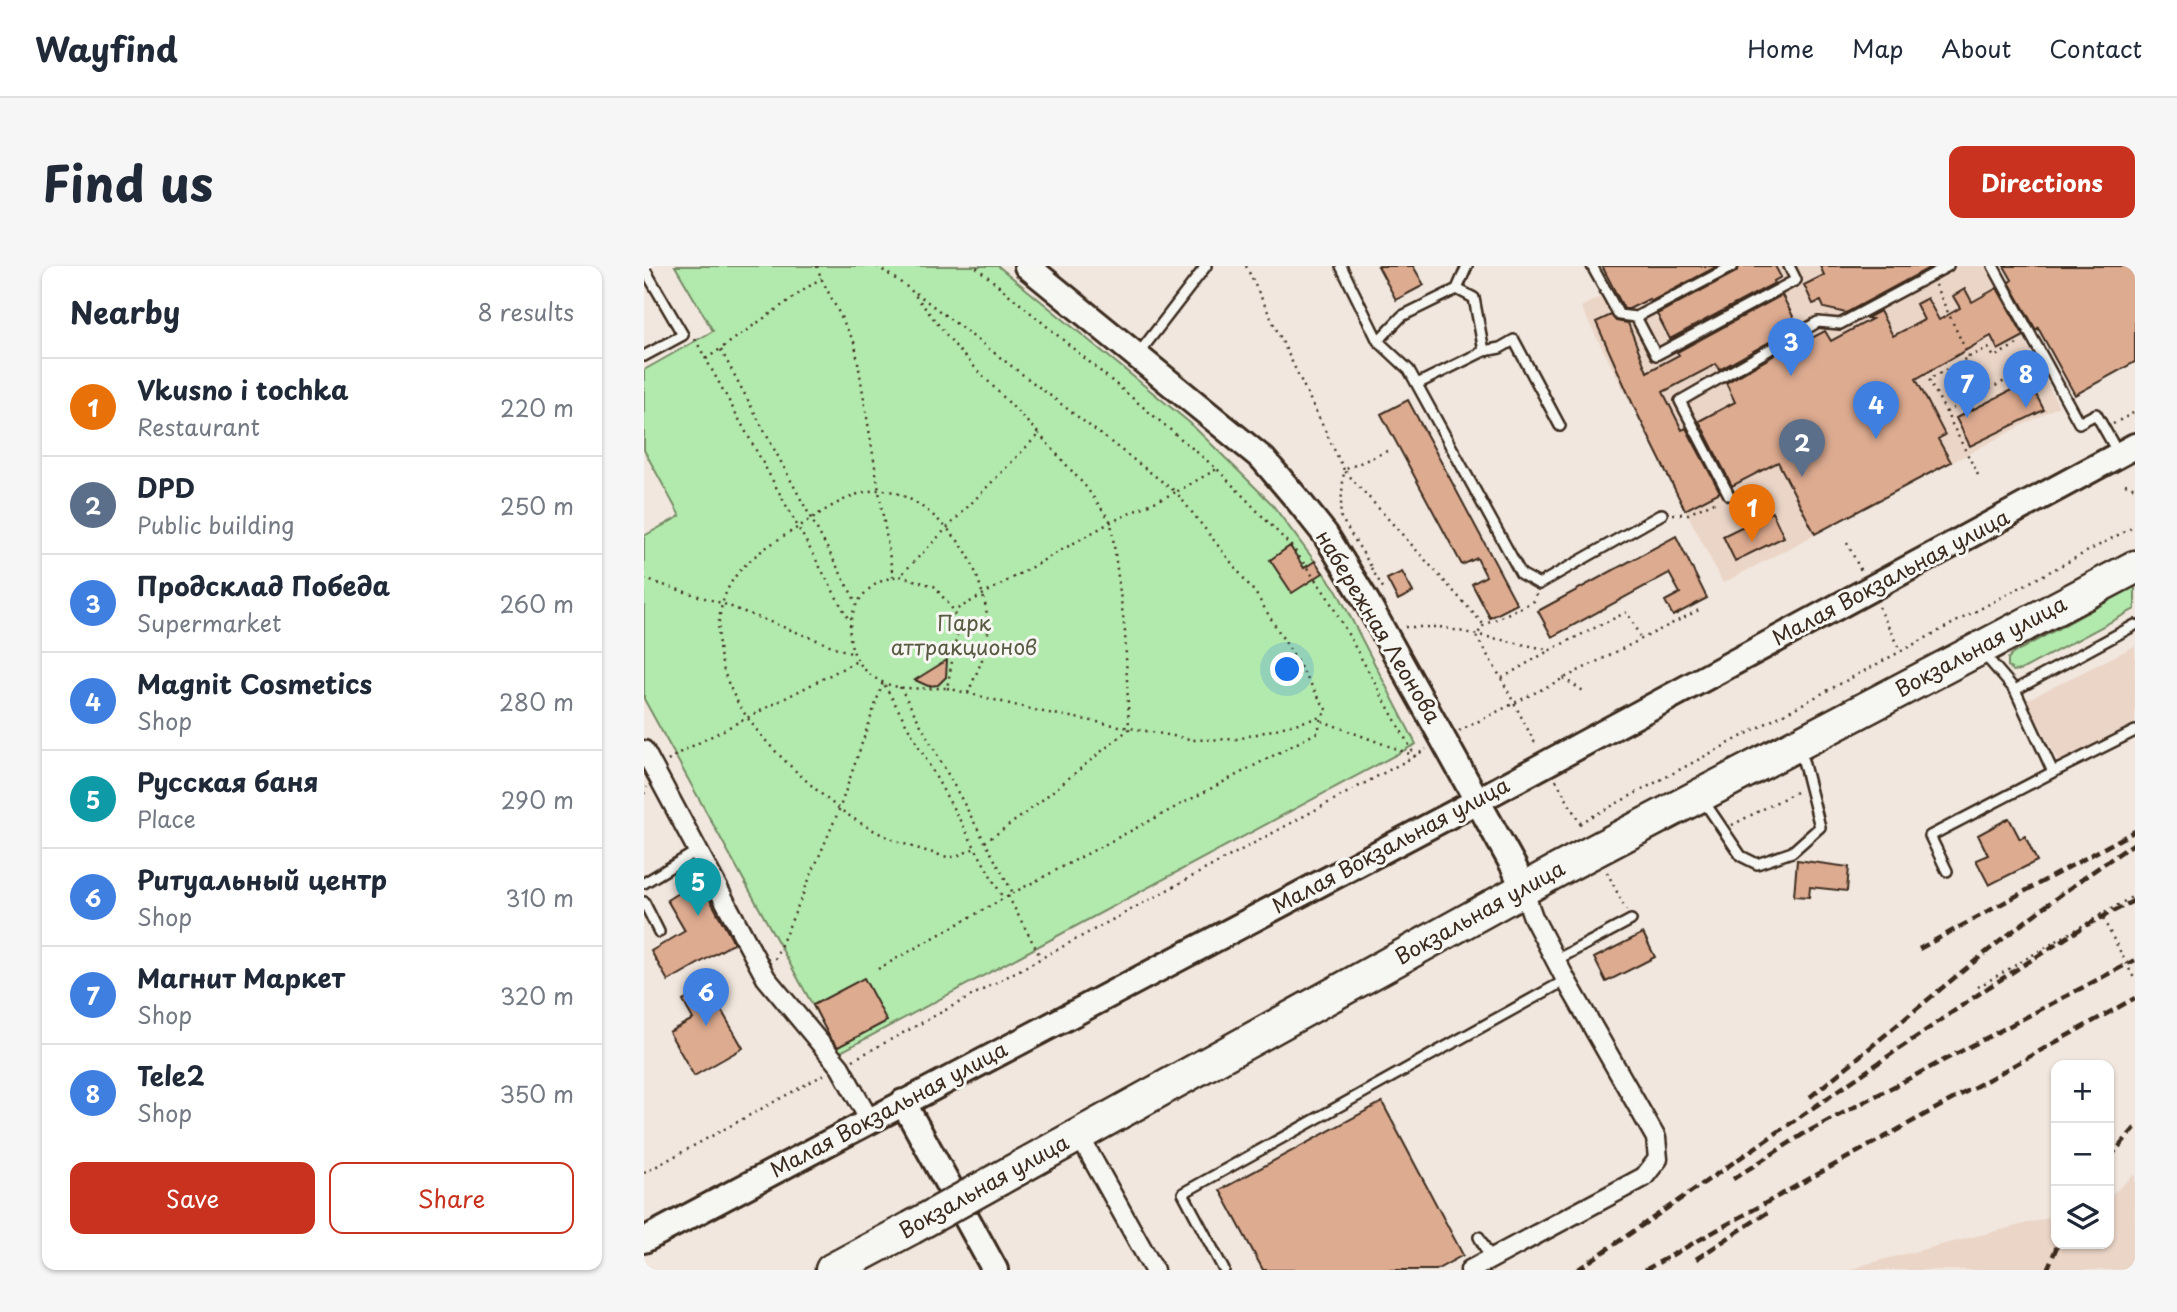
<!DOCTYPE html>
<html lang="en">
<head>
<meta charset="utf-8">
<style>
  :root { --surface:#fff; --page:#f6f6f7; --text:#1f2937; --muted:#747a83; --line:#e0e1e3; --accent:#c8321e }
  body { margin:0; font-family:"Playpen Sans",sans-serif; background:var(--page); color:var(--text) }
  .controls { position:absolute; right:21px; bottom:21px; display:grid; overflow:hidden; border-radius:14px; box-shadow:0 2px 5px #0004 }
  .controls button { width:63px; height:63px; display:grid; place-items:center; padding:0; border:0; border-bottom:2px solid var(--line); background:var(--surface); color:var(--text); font:35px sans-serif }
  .you { position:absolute; left:644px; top:404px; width:24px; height:24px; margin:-18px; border:5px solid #fff; border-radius:50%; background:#1a73e8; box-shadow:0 0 0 10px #1a73e833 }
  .badge { display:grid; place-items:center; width:46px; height:46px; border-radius:50%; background:var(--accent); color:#fff; font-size:23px; font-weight:700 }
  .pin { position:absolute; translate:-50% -58px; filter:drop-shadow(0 2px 4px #0008) }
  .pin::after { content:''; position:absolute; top:37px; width:24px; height:21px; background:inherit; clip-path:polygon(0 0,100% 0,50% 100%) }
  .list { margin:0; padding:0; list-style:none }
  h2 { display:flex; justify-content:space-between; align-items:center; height:91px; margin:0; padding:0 28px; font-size:30px }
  h2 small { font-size:23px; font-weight:400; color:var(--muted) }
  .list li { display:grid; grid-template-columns:46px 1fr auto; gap:21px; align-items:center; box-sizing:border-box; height:98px; padding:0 28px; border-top:2px solid var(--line) }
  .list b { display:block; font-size:26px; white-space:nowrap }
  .list p { margin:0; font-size:23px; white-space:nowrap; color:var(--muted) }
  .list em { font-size:23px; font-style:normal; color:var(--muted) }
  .actions { display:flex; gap:14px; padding:21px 28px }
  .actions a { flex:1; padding:16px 0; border:2px solid var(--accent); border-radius:14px; text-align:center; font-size:24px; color:var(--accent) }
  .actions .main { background:var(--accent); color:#fff }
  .icon { flex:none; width:38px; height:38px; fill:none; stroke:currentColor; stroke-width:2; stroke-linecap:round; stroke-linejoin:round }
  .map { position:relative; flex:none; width:1491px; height:1004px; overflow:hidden; border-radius:14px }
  header { display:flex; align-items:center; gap:42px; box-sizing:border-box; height:98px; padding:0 35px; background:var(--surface); border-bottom:2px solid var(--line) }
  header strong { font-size:33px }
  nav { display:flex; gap:38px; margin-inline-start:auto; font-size:24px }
  .intro { display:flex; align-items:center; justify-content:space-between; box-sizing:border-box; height:168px; padding:0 42px }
  h1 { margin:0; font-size:49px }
  .button { padding:18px 32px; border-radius:14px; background:var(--accent); color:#fff; font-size:24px; font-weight:700 }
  main { display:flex; gap:42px; padding:0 42px }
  aside { flex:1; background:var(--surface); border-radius:14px; box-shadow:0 2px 5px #0004 }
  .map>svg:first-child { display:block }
  .built { fill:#ebd5c7 }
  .green { fill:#b2eaad; stroke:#768a66; stroke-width:2 }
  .building { fill:#ddab90; stroke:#3b2a1e; stroke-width:2 }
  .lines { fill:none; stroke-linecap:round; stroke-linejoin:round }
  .lane-casing { stroke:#3b2a1e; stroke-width:14 }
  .street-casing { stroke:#3b2a1e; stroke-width:23 }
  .secondary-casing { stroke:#3b2a1e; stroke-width:30 }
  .highway-casing { stroke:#3b2a1e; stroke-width:37 }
  .path { stroke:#3b2a1e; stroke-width:2.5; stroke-dasharray:2 5; stroke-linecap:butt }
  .lane { stroke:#f6f6f2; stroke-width:9 }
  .street { stroke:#f6f6f2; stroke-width:18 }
  .secondary { stroke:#f6f6f2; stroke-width:24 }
  .highway { stroke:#f6f6f2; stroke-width:32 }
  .rail { stroke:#3b2a1e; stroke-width:4.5; stroke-dasharray:10 5; stroke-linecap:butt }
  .highway-bridge-casing { stroke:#3b2a1e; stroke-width:37; stroke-linecap:butt }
  .path-bridge { stroke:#3b2a1e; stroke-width:2.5; stroke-dasharray:2 5; stroke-linecap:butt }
  .highway-bridge { stroke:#f6f6f2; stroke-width:32 }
  .labels { text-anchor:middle; stroke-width:6; stroke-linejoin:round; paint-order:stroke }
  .street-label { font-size:21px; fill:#3b2a1e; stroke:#f6f6f2 }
  .park-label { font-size:21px; fill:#595a42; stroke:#f6f6f2 }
</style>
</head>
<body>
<header>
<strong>Wayfind</strong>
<nav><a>Home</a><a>Map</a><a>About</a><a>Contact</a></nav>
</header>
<div class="intro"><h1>Find us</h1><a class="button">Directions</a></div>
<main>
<aside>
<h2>Nearby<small>8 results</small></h2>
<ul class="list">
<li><span class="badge" style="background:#e8710a">1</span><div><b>Vkusno i tochka</b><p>Restaurant</p></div><em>220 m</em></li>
<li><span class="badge" style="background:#5c6f8a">2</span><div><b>DPD</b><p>Public building</p></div><em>250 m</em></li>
<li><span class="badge" style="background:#3f7fe0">3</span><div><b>Продсклад Победа</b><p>Supermarket</p></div><em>260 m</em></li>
<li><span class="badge" style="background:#3f7fe0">4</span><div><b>Magnit Cosmetics</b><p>Shop</p></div><em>280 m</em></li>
<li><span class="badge" style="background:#0f9aa8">5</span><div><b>Русская баня</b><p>Place</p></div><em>290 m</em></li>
<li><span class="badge" style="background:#3f7fe0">6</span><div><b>Ритуальный центр</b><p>Shop</p></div><em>310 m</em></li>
<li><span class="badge" style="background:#3f7fe0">7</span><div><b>Магнит Маркет</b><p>Shop</p></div><em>320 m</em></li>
<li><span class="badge" style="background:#3f7fe0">8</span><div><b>Tele2</b><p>Shop</p></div><em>350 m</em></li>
</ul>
<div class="actions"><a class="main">Save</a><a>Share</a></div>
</aside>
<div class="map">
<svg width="1491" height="1004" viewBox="0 0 1491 1004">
  <rect width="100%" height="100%" fill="#f1e7de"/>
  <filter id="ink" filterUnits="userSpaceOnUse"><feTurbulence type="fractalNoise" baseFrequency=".0143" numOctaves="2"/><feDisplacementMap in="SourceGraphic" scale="14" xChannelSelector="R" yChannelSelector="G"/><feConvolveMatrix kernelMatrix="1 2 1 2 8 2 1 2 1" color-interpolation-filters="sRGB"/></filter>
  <g filter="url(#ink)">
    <!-- built -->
    <path class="built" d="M1013 0H1342L1415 140 1079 317 937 41Z
      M1491 380V457L1414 496 1383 434Z
      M1491 908V1004H1207L1222 998 1412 950V978H1465V931Z"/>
    <!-- green -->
    <path class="green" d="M31 0H354L546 157 627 237 693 325 772 478 195 787 0 433V270L36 250 0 184V104L69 65Z
      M1491 320V343L1377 404 1369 405 1364 400V393L1368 388Z"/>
    <!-- building -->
    <path class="building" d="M734 0H769L780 19 752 34Z
      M958 0H1074L1006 36 1005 33 985 43H980Z
      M1096 0H1131L1137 11 1130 15 1131 17 1026 73 1013 48 1092 6Z
      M1176 0H1289L1202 47 1180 42 1177 35 1169 38 1160 19 1180 9Z
      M1360 0H1491V96L1431 129 1394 62 1392 64 1365 16 1368 14Z
      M1353 22 1380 70 1354 84 1347 70 1272 113 1301 169 1294 173 1307 196 1171 268 1134 196 1088 220 1055 155 1091 136 1082 117 1160 72 1162 75 1181 65 1187 75 1228 53 1223 52 1236 45 1249 70 1280 54 1272 38 1283 32 1295 54 1316 42 1309 30 1321 23 1328 36Z
      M1138 29 1154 60 1075 104 1072 98 1019 126 1038 164 1042 162 1076 226 1041 244 991 143 952 56 967 49 972 55 984 57 1003 106 1035 89 1033 86Z
      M1385 115 1400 144 1326 180 1312 152Z
      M764 134 873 338 846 352 828 318 842 310 833 292 818 299 737 148Z
      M1128 246 1140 271 1091 295 1079 270Z
      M1032 270 1063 332 1029 350 1021 335 1036 327 1025 307 908 371 894 345Z
      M646 280 660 302 671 295 679 307 648 327 626 294Z
      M758 306 769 326 754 334 743 313Z
      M303 394 302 411 294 419 284 420 271 414Z
      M1365 552 1376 573 1381 570 1393 595 1345 619 1332 594 1344 589 1334 569Z
      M1153 594 1205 601 1203 625 1166 621 1165 631 1150 630Z
      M47 599 90 677 24 715 7 685 41 665 23 634 42 622 34 607Z
      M999 667 1011 691 962 716 950 692Z
      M220 712 243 755 194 781 186 772 169 739Z
      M64 721 99 782 50 810 25 766 49 753 39 735Z
      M738 836 819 989 792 1004H619L576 924Z"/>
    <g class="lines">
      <defs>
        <path id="lane" d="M697 0 734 75 765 104 877 308 895 318 1018 248
          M948 0 975 49 992 51 1012 89 1152 14 1145 0
          M1349 0 1435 157 1452 148 1474 187
          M0 2 39 69 0 90
          M992 51 1089 0
          M734 75 758 50 813 23 823 0
          M840 85 856 82 870 74 916 160
          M495 87 562 0
          M773 118 840 85 830 32 813 23
          M1085 229 1036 135 1174 56 1196 58 1304 0
          M1339 387 1371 424 1491 359
          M1409 506 1491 465
          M1059 534 1097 590 1113 598 1148 586 1176 561 1156 483
          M1303 605 1286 570 1409 506 1371 424
          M0 617 53 585
          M0 636 15 666
          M912 694 987 654
          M835 971 847 993
          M580 1004 539 927 922 714"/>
        <path id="street" d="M0 484 122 712 196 801 226 855
          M435 869 510 1004
          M826 1004 1000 911 1014 893 1012 872 922 714 889 651 879 623"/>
        <path id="secondary" d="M383 0 619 193 653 233 681 268 723 336 870 601 879 623
          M259 836 351 1004
          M0 974 833 535 1491 180"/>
        <path id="highway" d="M355 913 916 603 1491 301
          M188 1004 267 962"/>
      </defs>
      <!-- lane casing -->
      <use href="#lane" class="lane-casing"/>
      <!-- street casing -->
      <use href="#street" class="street-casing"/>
      <!-- secondary casing -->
      <use href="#secondary" class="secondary-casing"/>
      <!-- highway casing -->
      <use href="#highway" class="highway-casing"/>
      <!-- path -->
      <path class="path" d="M173 0 177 12 211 78 249 311
        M233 0 266 23 317 87 395 168 256 310
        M602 0 700 204 696 250 728 302
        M1291 19 1325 91 1285 113 1334 209
        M272 27 532 226 573 203
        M51 73 205 354
        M77 84 212 336
        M1325 91 1344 82 1350 91 1377 76
        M62 93 177 12
        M1302 146 1389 100
        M1469 158 1491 146
        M743 185 700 204 840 359
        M1481 218 1491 222
        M1029 248H1044L1075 234
        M1203 277 1218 307
        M727 302 741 325
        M256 310 290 320 310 345 313 369 303 422C282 422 257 425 238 416 187 391 199 317 256 310Z
        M0 313 77 337 209 388
        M892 328 890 335 840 359 832 370 857 412 893 481
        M1235 341 1256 385
        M761 361H796L906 384 983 346 997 373
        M858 412 906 384
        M919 412 941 426
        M256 421 369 627
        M303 422 394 445 551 474 594 473 677 451
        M324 427C332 407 345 384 344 362 344 341 335 314 327 295 314 267 266 222 234 224 203 226 173 250 148 265 128 277 109 289 94 307 82 321 77 338 75 355 68 429 124 481 175 526 207 555 244 575 286 586 292 588 300 591 307 591 314 591 324 585 331 582
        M678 455 771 490 782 483
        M815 465 1055 344
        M24 495 33 488 213 395
        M912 514 939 563
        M0 528 3 521
        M936 557 1491 260
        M1088 559 1154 525
        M341 576 382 547 485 463 481 366 467 256 442 221 395 168
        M963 606 982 644
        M364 630 397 692
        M131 693 195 544 239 416 359 632
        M234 703 369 627 674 466 677 451 683 445 612 328 532 226 467 256 310 345
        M1334 721 1491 629
        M209 794 771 490 683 330 649 282 573 203 331 0
        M0 907 181 808"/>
      <!-- lane -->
      <use href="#lane" class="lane"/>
      <!-- street -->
      <use href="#street" class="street"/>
      <!-- secondary -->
      <use href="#secondary" class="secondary"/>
      <!-- highway -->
      <use href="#highway" class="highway"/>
      <!-- rail -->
      <path class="rail" d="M1275 683 1491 565
        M1166 831C1272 745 1376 652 1491 577
        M1465 892 1491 862
        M1089 913 1161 867 1491 694
        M1052 993 1124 946
        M933 1004 1345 721 1441 660 1491 634
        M1001 1004 1491 732
        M1403 1004 1414 978"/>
      <defs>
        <path id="highway-bridge" d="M267 962 355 913"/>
      </defs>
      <!-- highway-bridge casing -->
      <use href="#highway-bridge" class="highway-bridge-casing"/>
      <!-- path-bridge -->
      <path class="path-bridge" d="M1456 647 1491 714"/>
      <!-- highway-bridge -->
      <use href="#highway-bridge" class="highway-bridge"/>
    </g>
  </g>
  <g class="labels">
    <!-- street labels -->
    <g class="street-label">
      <text transform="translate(1247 312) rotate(-28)" y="7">Малая Вокзальная улица</text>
      <text transform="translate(734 361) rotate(59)" y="7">набережная Леонова</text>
      <text transform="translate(1337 381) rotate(-28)" y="7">Вокзальная улица</text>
      <text transform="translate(747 580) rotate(-28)" y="7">Малая Вокзальная улица</text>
      <text transform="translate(836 647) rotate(-29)" y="7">Вокзальная улица</text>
      <text transform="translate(245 844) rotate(-28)" y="7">Малая Вокзальная улица</text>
      <text transform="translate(340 921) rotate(-29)" y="7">Вокзальная улица</text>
    </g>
    <!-- park labels -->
    <g class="park-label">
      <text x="320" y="365">Парк<tspan x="320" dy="24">аттракционов</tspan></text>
    </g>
  </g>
</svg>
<div class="controls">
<button>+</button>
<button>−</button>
<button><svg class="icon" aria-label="layers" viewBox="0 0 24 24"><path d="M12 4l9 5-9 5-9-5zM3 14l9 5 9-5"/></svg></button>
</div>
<div class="you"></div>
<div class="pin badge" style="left:1108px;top:276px;background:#e8710a">1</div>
<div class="pin badge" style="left:1158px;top:211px;background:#5c6f8a">2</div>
<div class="pin badge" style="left:1147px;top:110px;background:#3f7fe0">3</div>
<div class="pin badge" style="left:1232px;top:173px;background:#3f7fe0">4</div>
<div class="pin badge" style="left:54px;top:650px;background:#0f9aa8">5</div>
<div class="pin badge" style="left:62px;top:760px;background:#3f7fe0">6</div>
<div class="pin badge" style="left:1323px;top:152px;background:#3f7fe0">7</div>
<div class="pin badge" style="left:1382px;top:142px;background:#3f7fe0">8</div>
</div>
</main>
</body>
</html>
